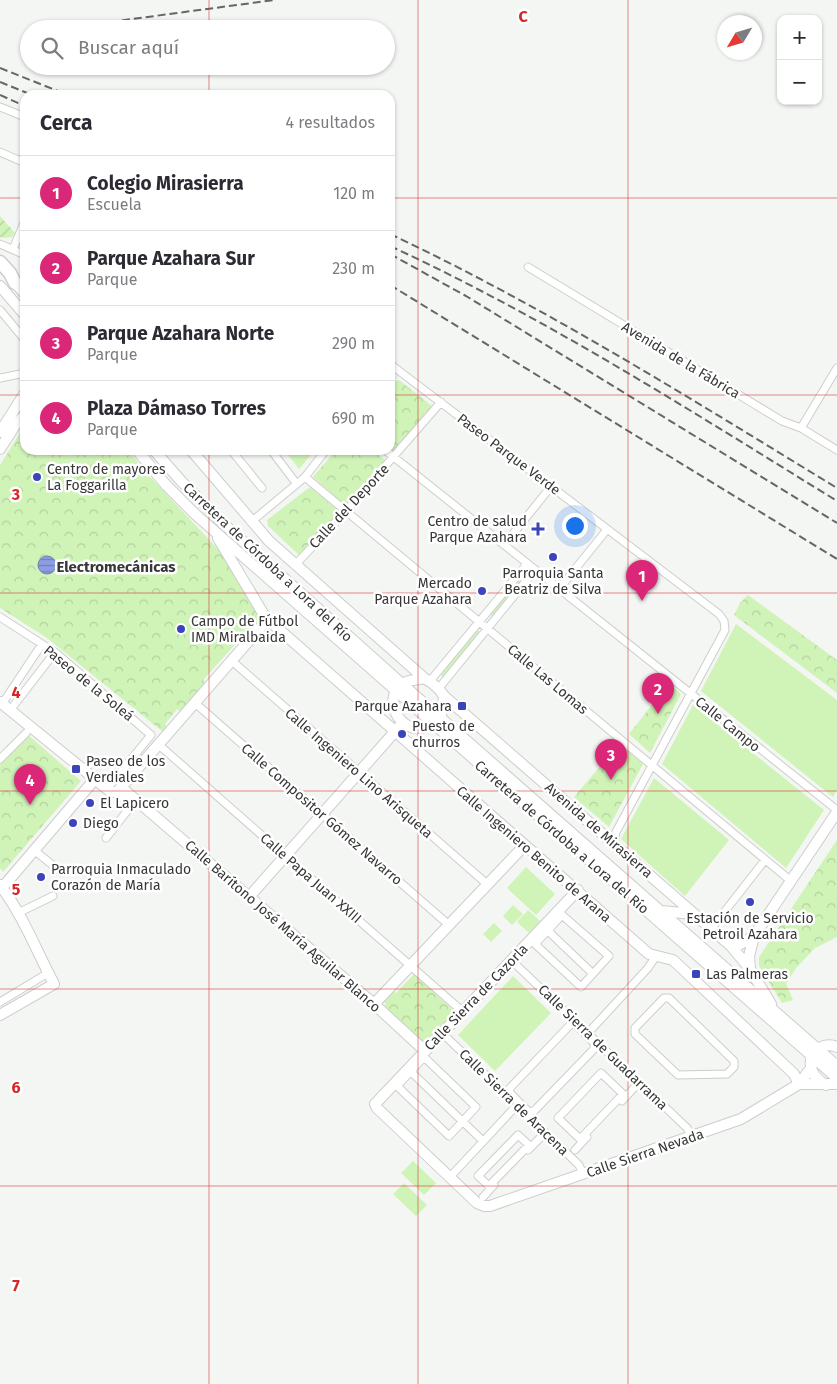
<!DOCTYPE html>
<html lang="es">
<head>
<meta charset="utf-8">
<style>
  :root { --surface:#fff; --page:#f2f2f3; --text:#2b2b33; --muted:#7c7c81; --line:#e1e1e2; --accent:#db2777 }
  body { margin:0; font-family:"Fira Sans",sans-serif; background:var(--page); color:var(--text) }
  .controls { position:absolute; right:15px; top:15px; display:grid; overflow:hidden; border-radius:10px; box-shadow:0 1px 4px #0004 }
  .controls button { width:45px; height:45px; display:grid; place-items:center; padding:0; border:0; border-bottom:1px solid var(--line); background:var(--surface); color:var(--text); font:25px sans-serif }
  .compass { position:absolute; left:717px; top:15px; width:45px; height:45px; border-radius:50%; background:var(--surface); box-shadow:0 1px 4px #0004; rotate:232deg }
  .you { position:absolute; left:574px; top:525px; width:18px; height:18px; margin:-12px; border:4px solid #fff; border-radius:50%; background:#1a73e8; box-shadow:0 0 0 8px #1a73e833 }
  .badge { display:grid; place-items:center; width:32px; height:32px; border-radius:50%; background:var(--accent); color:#fff; font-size:16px; font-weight:700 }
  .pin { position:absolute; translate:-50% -41px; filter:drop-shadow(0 1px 2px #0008) }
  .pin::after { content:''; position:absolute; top:26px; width:18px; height:15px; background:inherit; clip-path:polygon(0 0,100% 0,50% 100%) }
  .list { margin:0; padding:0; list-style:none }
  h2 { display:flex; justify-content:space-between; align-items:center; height:65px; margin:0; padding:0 20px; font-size:21px }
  h2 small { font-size:16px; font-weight:400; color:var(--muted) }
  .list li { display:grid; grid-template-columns:32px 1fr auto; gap:15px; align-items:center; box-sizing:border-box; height:75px; padding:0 20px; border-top:1px solid var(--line) }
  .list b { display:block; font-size:19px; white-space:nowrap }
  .list p { margin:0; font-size:16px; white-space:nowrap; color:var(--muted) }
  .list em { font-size:16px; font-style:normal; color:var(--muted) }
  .icon { flex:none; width:28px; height:28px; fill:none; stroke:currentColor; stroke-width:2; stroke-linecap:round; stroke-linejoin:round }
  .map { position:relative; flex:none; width:837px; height:1384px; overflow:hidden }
  .search { position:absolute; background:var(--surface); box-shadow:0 1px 4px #0004; left:20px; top:20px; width:375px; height:55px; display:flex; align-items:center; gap:12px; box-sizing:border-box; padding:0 18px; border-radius:28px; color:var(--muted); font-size:19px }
  .panel { position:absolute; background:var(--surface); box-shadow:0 1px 4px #0004; left:20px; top:90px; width:375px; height:365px; border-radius:15px }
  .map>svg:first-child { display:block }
  .grass { fill:#d0f3b8 }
  .forest { fill:url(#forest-crowns) }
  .garden { fill:url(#garden-furrows) }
  .water { fill:url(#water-rules); stroke:#727eaf }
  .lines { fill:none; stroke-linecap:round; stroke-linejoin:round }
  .street-casing { stroke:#cccecb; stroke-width:9 }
  .secondary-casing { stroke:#cccecb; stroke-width:12 }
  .highway-casing { stroke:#cccecb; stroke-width:15 }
  .street { stroke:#fff; stroke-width:7 }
  .secondary { stroke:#fff; stroke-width:10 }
  .highway { stroke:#fff; stroke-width:12 }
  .rail { stroke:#656665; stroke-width:2; stroke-dasharray:8 4; stroke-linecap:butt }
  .grid { fill:none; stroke:#d62828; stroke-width:1; stroke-opacity:0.55 }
  .poi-dot { fill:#3b45b9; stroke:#fff; stroke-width:2 }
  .labels { text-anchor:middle; stroke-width:5; stroke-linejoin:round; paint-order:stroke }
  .street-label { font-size:14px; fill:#363736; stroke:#fff }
  .poi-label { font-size:14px; fill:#363736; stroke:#fff; text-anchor:start }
  .neighbourhood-label { font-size:15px; font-weight:bold; fill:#363736; stroke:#fff }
  .grid-label { font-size:16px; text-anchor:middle; font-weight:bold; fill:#d62828; stroke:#fff; stroke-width:5; stroke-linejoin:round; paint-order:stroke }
</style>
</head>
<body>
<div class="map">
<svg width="837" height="1384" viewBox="0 0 837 1384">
  <defs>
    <pattern id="forest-crowns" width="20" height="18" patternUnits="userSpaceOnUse" patternTransform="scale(1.25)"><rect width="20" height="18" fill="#d0f3b8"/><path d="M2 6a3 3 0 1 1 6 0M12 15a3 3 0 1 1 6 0" fill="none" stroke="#b3d19f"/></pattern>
    <pattern id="garden-furrows" width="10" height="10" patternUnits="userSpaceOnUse" patternTransform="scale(1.25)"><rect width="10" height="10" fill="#d0f3b8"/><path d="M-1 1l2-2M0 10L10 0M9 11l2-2" fill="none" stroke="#b3d19f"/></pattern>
    <pattern id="water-rules" width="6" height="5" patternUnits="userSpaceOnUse" patternTransform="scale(1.25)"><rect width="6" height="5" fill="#8c9de3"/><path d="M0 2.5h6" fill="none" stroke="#7381b9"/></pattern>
  </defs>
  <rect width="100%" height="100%" fill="#f4f6f3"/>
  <!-- grass -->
  <path class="grass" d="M284 450H315L299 469Z
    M522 575 525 577 495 616H491V612Z
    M736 624 837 700V790L833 797 701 691Z
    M475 631H479L480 635 445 678 442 677 441 674Z
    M693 705 824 810 786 868 662 764Z
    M654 778 729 840 685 896 621 839Z
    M526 867 555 894 536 915 507 888Z
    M513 905 523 914 512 925 503 916Z
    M528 910 540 921 529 933 517 922Z
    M494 923 502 931 491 942 483 934Z
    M513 976 551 1013 495 1071 458 1035Z
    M413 1161 436 1183 424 1195 401 1173Z
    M404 1183 427 1205 416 1216 393 1194Z"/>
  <!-- forest -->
  <path class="forest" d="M399 380 432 406 394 452 390 450V387L395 381Z
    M25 425V450H128L150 477 219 550 260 619 251 629H249L203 680 206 683 181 712 177 709 165 724 167 727 163 732 47 638 0 608V465Z
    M336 450H373L386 461 346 506 313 477Z
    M310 487 341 513 300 556 268 526 267 520Z
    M748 595 837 660V693L734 615 740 603Z
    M669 683 681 694 650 753 629 734Z
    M27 734 81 781 3 872 0 868V762Z
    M619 744 643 764 609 827 574 797Z
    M837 840V937L815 948 796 968 786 984 793 1000 782 1003 759 966V957Z
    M414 974 455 1012 424 1045 384 1007 386 1004 384 1002 394 991 396 993Z"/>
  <!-- garden -->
  <path class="garden" d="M0 216 15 233 12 237 4 238 0 237Z"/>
  <!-- water -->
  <path class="water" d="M38 565a9 9 0 1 1 18 0a9 9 0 1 1-18 0Z"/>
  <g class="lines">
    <defs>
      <path id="street" d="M0 107 25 117
        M0 152 25 163
        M0 244 25 255
        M13 249 25 221
        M528 267 782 421 801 428 837 450
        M0 310 25 340
        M390 364 719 614 724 621 725 630 616 832 614 844
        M0 378 25 373
        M801 428 837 368
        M231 450 262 488
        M271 450 296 483
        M385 450 837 810
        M305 477 791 881
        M251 522 305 477 326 450
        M504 545 549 489
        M295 565 346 511 441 402
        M559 589 605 532
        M0 617 56 653 151 735 107 789
        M232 661 487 884
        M430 681 527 564
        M439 688 535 570
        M195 703 449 925
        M2 704 42 644
        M11 709 55 652
        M159 745 462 1011
        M0 759 26 733
        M106 838 131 806 117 792
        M34 850 61 872
        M18 913 53 896
        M562 915 609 956 581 987 535 944Z
        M545 928 591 972
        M711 929 765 860
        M511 960 687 1128 692 1137
        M664 998H669L734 1061V1067L727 1074 678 1075 635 1034V1028Z
        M0 1002 48 973
        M571 1024 576 1025 594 1043V1049L534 1111 529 1112 510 1093 509 1089Z
        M442 1033 510 1098
        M588 1033 648 968 656 956
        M424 1057 476 1107 449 1136 397 1086Z
        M408 1069 483 1141
        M601 1073 623 1094 580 1139 558 1118Z
        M622 1101 634 1088
        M523 1111 579 1165 583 1174
        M518 1135 529 1145 489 1186 478 1176Z
        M528 1150 540 1138
        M575 1150 587 1137
        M450 1177 517 1105
        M483 1197 494 1185"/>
      <path id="secondary" d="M15 283 25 294
        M0 286 25 315
        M0 432 25 393
        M0 449 16 424 25 415
        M137 450 166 485 195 514 837 1078
        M154 450 181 481 227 527 402 684 837 1066
        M191 450 269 541 424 678
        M218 538 267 620 274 625 649 954 673 960 794 1074 799 1084
        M444 696C443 703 443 713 439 719 437 723 432 725 427 727 399 736 382 698 402 684 407 680 418 680 424 678 433 683 439 688 444 696L731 946 750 969 771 1004
        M0 702 111 792H117L267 620
        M122 788 374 1004 425 1051
        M0 885C23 915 36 950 54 984L0 1015
        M2 888 95 779
        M578 890 375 1104 377 1108 477 1203 484 1206H490L741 1119 799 1084 811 1068
        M249 897 399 727
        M661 911 693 914
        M731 946 739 945 754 936 837 812
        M750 969 749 956 754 936
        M374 1004 524 846
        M799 1084H837
        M826 1085C797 1069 814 1038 837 1047"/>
      <path id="highway" d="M0 262 10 273 15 283"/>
    </defs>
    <!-- street casing -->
    <use href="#street" class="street-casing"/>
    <!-- secondary casing -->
    <use href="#secondary" class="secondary-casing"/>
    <!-- highway casing -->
    <use href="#highway" class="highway-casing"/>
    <!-- street -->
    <use href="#street" class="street"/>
    <!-- secondary -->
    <use href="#secondary" class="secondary"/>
    <!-- highway -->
    <use href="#highway" class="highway"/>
    <!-- rail -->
    <path class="rail" d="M110 22 274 0
      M0 68 68 95
      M0 82 32 95
      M0 95 25 106
      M390 234C545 307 691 399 837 488
      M390 246C546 318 691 411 837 501
      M390 254 466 296 837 523
      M390 285 837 559"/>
  </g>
  <!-- grid -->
  <path class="grid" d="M209 0V29M418 0V1384M628 0V1384M209 66V95M0 198H25M390 198H837M0 395H25M390 395H837M209 450V1384M0 593H837M0 791H837M0 989H837M0 1186H837"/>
  <!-- markers -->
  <g class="poi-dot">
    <circle cx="37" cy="477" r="5"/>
    <path d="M535.5 521.5h5v5h5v5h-5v5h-5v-5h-5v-5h5z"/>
    <circle cx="553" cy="557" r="5"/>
    <circle cx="482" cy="591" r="5"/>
    <circle cx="181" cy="629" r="5"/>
    <rect x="457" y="701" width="10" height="10" rx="2.5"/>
    <circle cx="402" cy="734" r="5"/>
    <rect x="71" y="764" width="10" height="10" rx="2.5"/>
    <circle cx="90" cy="803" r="5"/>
    <circle cx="73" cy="823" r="5"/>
    <circle cx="41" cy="877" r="5"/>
    <circle cx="750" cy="902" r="5"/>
    <rect x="691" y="969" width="10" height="10" rx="2.5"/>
  </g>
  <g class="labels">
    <!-- street labels -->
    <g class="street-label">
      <text transform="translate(681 360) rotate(31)" y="5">Avenida de la Fábrica</text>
      <text transform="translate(509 454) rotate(37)" y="5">Paseo Parque Verde</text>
      <text transform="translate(349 506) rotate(-47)" y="5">Calle del Deporte</text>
      <text transform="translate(268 562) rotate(43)" y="5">Carretera de Córdoba a Lora del Río</text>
      <text transform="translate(548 679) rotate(40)" y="5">Calle Las Lomas</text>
      <text transform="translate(89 683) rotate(39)" y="5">Paseo de la Soleá</text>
      <text transform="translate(728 724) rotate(39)" y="5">Calle Campo</text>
      <text transform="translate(359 773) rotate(41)" y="5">Calle Ingeniero Lino Arisqueta</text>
      <text transform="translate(322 814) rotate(41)" y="5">Calle Compositor Gómez Navarro</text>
      <text transform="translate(599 830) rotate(41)" y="5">Avenida de Mirasierra</text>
      <text transform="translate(562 837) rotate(41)" y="5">Carretera de Córdoba a Lora del Río</text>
      <text transform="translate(534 854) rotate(41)" y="5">Calle Ingeniero Benito de Arana</text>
      <text transform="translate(311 878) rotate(41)" y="5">Calle Papa Juan XXIII</text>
      <text transform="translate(283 926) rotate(41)" y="5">Calle Barítono José María Aguilar Blanco</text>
      <text transform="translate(476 997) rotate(-46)" y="5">Calle Sierra de Cazorla</text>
      <text transform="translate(603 1047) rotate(44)" y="5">Calle Sierra de Guadarrama</text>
      <text transform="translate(514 1102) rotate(44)" y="5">Calle Sierra de Aracena</text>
      <text transform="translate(645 1153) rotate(-19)" y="5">Calle Sierra Nevada</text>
    </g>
    <!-- poi labels -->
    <g class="poi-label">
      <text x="47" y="474">Centro de mayores<tspan x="47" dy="16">La Foggarilla</tspan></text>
      <text x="527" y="526" text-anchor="end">Centro de salud<tspan x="527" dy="16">Parque Azahara</tspan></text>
      <text x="553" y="578" text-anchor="middle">Parroquia Santa<tspan x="553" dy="16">Beatriz de Silva</tspan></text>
      <text x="472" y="588" text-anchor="end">Mercado<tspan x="472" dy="16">Parque Azahara</tspan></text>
      <text x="191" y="626">Campo de Fútbol<tspan x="191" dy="16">IMD Miralbaida</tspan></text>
      <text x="452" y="711" text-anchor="end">Parque Azahara</text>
      <text x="412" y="731">Puesto de<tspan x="412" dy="16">churros</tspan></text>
      <text x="86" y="766">Paseo de los<tspan x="86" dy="16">Verdiales</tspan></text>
      <text x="100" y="808">El Lapicero</text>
      <text x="83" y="828">Diego</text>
      <text x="51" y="874">Parroquia Inmaculado<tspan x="51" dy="16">Corazón de María</tspan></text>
      <text x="750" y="923" text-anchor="middle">Estación de Servicio<tspan x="750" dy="16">Petroil Azahara</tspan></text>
      <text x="706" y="979">Las Palmeras</text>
    </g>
    <!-- neighbourhood labels -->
    <g class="neighbourhood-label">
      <text x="116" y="572">Electromecánicas</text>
    </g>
  </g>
  <g class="grid-label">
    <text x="523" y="22">C</text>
    <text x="16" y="500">3</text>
    <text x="16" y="698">4</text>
    <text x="16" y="895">5</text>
    <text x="16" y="1093">6</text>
    <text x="16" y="1291">7</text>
  </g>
</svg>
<div class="controls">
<button>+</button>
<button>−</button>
</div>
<svg class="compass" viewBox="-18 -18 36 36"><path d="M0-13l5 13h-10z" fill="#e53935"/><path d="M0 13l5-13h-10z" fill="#7c7c81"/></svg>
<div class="you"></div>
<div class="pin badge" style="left:642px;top:601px">1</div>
<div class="pin badge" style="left:658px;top:714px">2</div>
<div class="pin badge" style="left:611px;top:780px">3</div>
<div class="pin badge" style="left:30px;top:805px">4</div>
<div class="search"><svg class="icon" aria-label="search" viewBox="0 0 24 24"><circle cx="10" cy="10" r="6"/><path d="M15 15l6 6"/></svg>Buscar aquí</div>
<section class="panel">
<h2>Cerca<small>4 resultados</small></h2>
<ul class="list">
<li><span class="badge">1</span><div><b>Colegio Mirasierra</b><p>Escuela</p></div><em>120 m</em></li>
<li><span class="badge">2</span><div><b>Parque Azahara Sur</b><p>Parque</p></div><em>230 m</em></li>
<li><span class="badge">3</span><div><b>Parque Azahara Norte</b><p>Parque</p></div><em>290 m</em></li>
<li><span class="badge">4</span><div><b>Plaza Dámaso Torres</b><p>Parque</p></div><em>690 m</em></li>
</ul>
</section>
</div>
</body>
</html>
